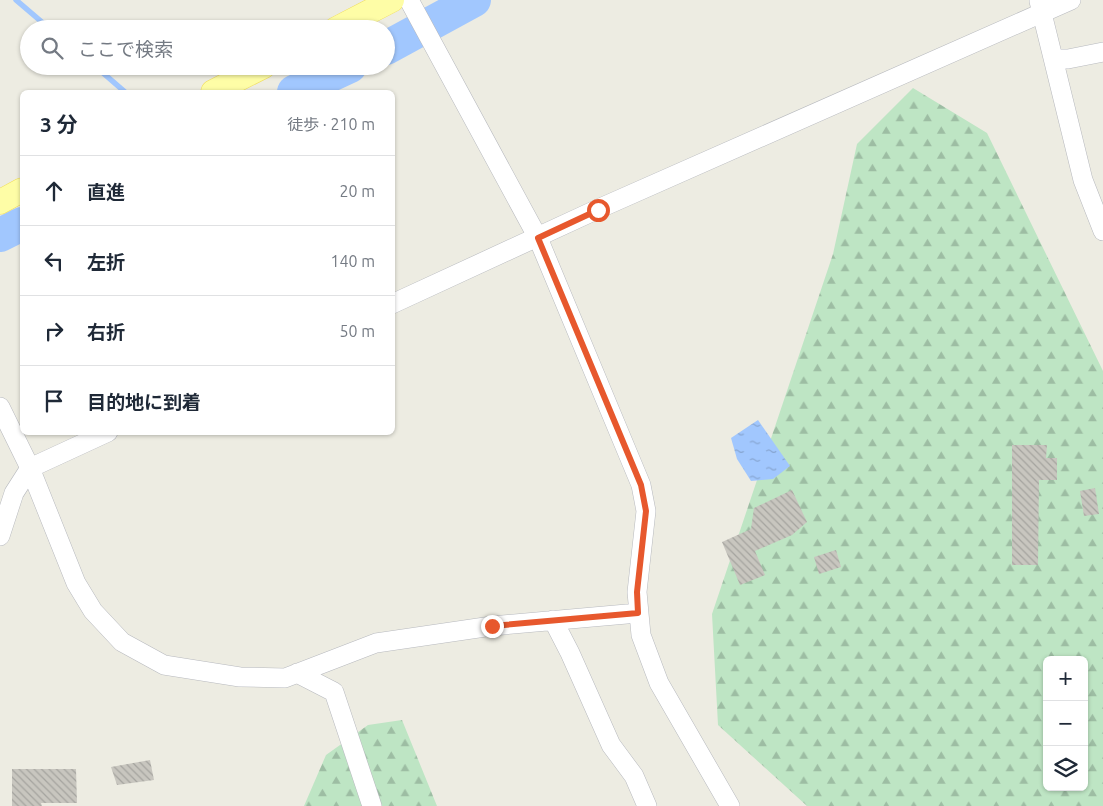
<!DOCTYPE html>
<html lang="ja">
<head>
<meta charset="utf-8">
<style>
  :root { --surface:#fff; --page:#f2f2f3; --text:#1f2937; --muted:#747a83; --line:#e0e1e3 }
  body { margin:0; font-family:Ubuntu,"Noto Sans JP",sans-serif; background:var(--page); color:var(--text) }
  .controls { position:absolute; right:15px; bottom:15px; display:grid; overflow:hidden; border-radius:8px; box-shadow:0 1px 4px #0004 }
  .controls button { width:45px; height:45px; display:grid; place-items:center; padding:0; border:0; border-bottom:1px solid var(--line); background:var(--surface); color:var(--text); font:25px sans-serif }
  .stop { position:absolute; width:15px; height:15px; margin:-11px; border:4px solid #e7582d; border-radius:50%; background:#fff }
  .stop.end { background:#e7582d; border-color:#fff; box-shadow:0 1px 5px #0008 }
  .list { margin:0; padding:0; list-style:none }
  h2 { display:flex; justify-content:space-between; align-items:center; height:65px; margin:0; padding:0 20px; font-size:21px }
  h2 small { font-size:16px; font-weight:400; color:var(--muted) }
  .list li { display:grid; grid-template-columns:32px 1fr auto; gap:15px; align-items:center; box-sizing:border-box; height:70px; padding:0 20px; border-top:1px solid var(--line) }
  .list b { display:block; font-size:19px; white-space:nowrap }
  .list em { font-size:16px; font-style:normal; color:var(--muted) }
  .icon { flex:none; width:28px; height:28px; fill:none; stroke:currentColor; stroke-width:2; stroke-linecap:round; stroke-linejoin:round }
  .map { position:relative; flex:none; width:1103px; height:806px; overflow:hidden }
  .search { position:absolute; background:var(--surface); box-shadow:0 1px 4px #0004; left:20px; top:20px; width:375px; height:55px; display:flex; align-items:center; gap:12px; box-sizing:border-box; padding:0 18px; border-radius:28px; color:var(--muted); font-size:19px }
  .panel { position:absolute; background:var(--surface); box-shadow:0 1px 4px #0004; left:20px; top:90px; width:375px; height:345px; border-radius:8px }
  .map>svg:first-child { display:block }
  .forest { fill:url(#forest-firs); fill-rule:evenodd }
  .water { fill:url(#water-ripples) }
  .lines { fill:none; stroke-linecap:round; stroke-linejoin:round }
  .stream { stroke:#a1c7fe; stroke-width:5.5 }
  .river { stroke:#a1c7fe; stroke-width:34 }
  .building { fill:url(#building-back-hatch) }
  .minor-casing { stroke:#b7b9be; stroke-width:20 }
  .major-casing { stroke:#f0dc58; stroke-width:25 }
  .minor { stroke:#fff; stroke-width:19 }
  .major { stroke:#fefda6; stroke-width:24 }
  .route { stroke:#e7582d; stroke-width:6 }
</style>
</head>
<body>
<div class="map">
<svg width="1103" height="806" viewBox="0 0 1103 806">
  <defs>
    <pattern id="forest-firs" width="22" height="20" patternUnits="userSpaceOnUse" patternTransform="scale(1.25)"><rect width="22" height="20" fill="#bee5c4"/><path d="M5 1l3.5 6h-7zM16 11l3.5 6h-7z" fill="#9dbda3"/></pattern>
    <pattern id="water-ripples" width="26" height="14" patternUnits="userSpaceOnUse" patternTransform="scale(1.25)"><rect width="26" height="14" fill="#a1c7fe"/><path d="M2 4q2-2 4 0t4 0M15 11q2-2 4 0t4 0" fill="none" stroke="#86a5d1"/></pattern>
    <pattern id="building-back-hatch" width="6" height="6" patternUnits="userSpaceOnUse" patternTransform="scale(1.25)"><rect width="6" height="6" fill="#c8c6bf"/><path d="M-1 5l2 2M0 0l6 6M5-1l2 2" fill="none" stroke="#a5a49f"/></pattern>
  </defs>
  <rect width="100%" height="100%" fill="#edece2"/>
  <!-- forest -->
  <path class="forest" d="M913 88 987 133 1103 371V806H807L718 725 712 614 833 254 857 144ZM1047 660H1084V787H1047Z
    M402 720 437 806H304L326 755 368 725Z"/>
  <!-- water -->
  <path class="water" d="M758 420 790 466 773 479 751 481 737 459 731 438Z"/>
  <g class="lines">
    <!-- stream -->
    <path class="stream" d="M16 0 50 29
      M95 66 125 92"/>
    <!-- river -->
    <path class="river" d="M386 48 474 0
      M294 92 350 66
      M0 235 22 224"/>
  </g>
  <!-- building -->
  <path class="building" d="M1012 445H1047L1046 458H1057V480H1039L1038 565H1012Z
    M1095 488 1099 514 1084 516 1080 491Z
    M792 490 807 522 792 535 755 551 765 575 740 585 722 542 751 529 754 508Z
    M836 550 841 567 819 574 814 557Z
    M150 760 154 780 117 785 111 767Z
    M12 769H76L77 803H41L42 806H12Z"/>
  <g class="lines">
    <defs>
      <path id="minor" d="M409 0 538 238 641 485 646 511 637 592 641 635 659 683 730 806
        M1039 1 1083 180 1103 231
        M1054 59H1068L1103 52
        M392 304 598 209 1071 0
        M0 407 30 468 76 583 93 611 122 642 164 665 240 677 285 678 376 643 492 626 638 613
        M0 536 14 493 30 468 108 432
        M553 620 570 653 611 745 634 776 647 806
        M297 673 334 692 372 806"/>
      <path id="major" d="M336 29 392 0
        M213 92 264 66
        M0 202 22 190"/>
    </defs>
    <!-- minor casing -->
    <use href="#minor" class="minor-casing"/>
    <!-- major casing -->
    <use href="#major" class="major-casing"/>
    <!-- minor -->
    <use href="#minor" class="minor"/>
    <!-- major -->
    <use href="#major" class="major"/>
  </g>
  <g class="lines">
    <!-- route -->
    <path class="route" d="M492 626 638 613 637 592 646 511 641 485 538 238 598 210"/>
  </g>
</svg>
<div class="controls">
<button>+</button>
<button>−</button>
<button><svg class="icon" aria-label="layers" viewBox="0 0 24 24"><path d="M12 4l9 5-9 5-9-5zM3 14l9 5 9-5"/></svg></button>
</div>
<div class="stop" style="left:598px;top:210px"></div>
<div class="stop end" style="left:492px;top:626px"></div>
<div class="search"><svg class="icon" aria-label="search" viewBox="0 0 24 24"><circle cx="10" cy="10" r="6"/><path d="M15 15l6 6"/></svg>ここで検索</div>
<section class="panel">
<h2>3 分<small>徒歩 · 210 m</small></h2>
<ul class="list">
<li><svg class="icon" aria-label="ahead" viewBox="0 0 24 24"><path d="M12 20V5M6 11l6-6 6 6"/></svg><div><b>直進</b></div><em>20 m</em></li>
<li><svg class="icon" aria-label="left" viewBox="0 0 24 24"><path d="M17 20v-9H6M10 6l-5 5 5 5"/></svg><div><b>左折</b></div><em>140 m</em></li>
<li><svg class="icon" aria-label="right" viewBox="0 0 24 24"><path d="M7 20v-9h11M14 6l5 5-5 5"/></svg><div><b>右折</b></div><em>50 m</em></li>
<li><svg class="icon" aria-label="arrive" viewBox="0 0 24 24"><path d="M6 21V4h12l-3 4 3 4H6"/></svg><div><b>目的地に到着</b></div></li>
</ul>
</section>
</div>
</body>
</html>
